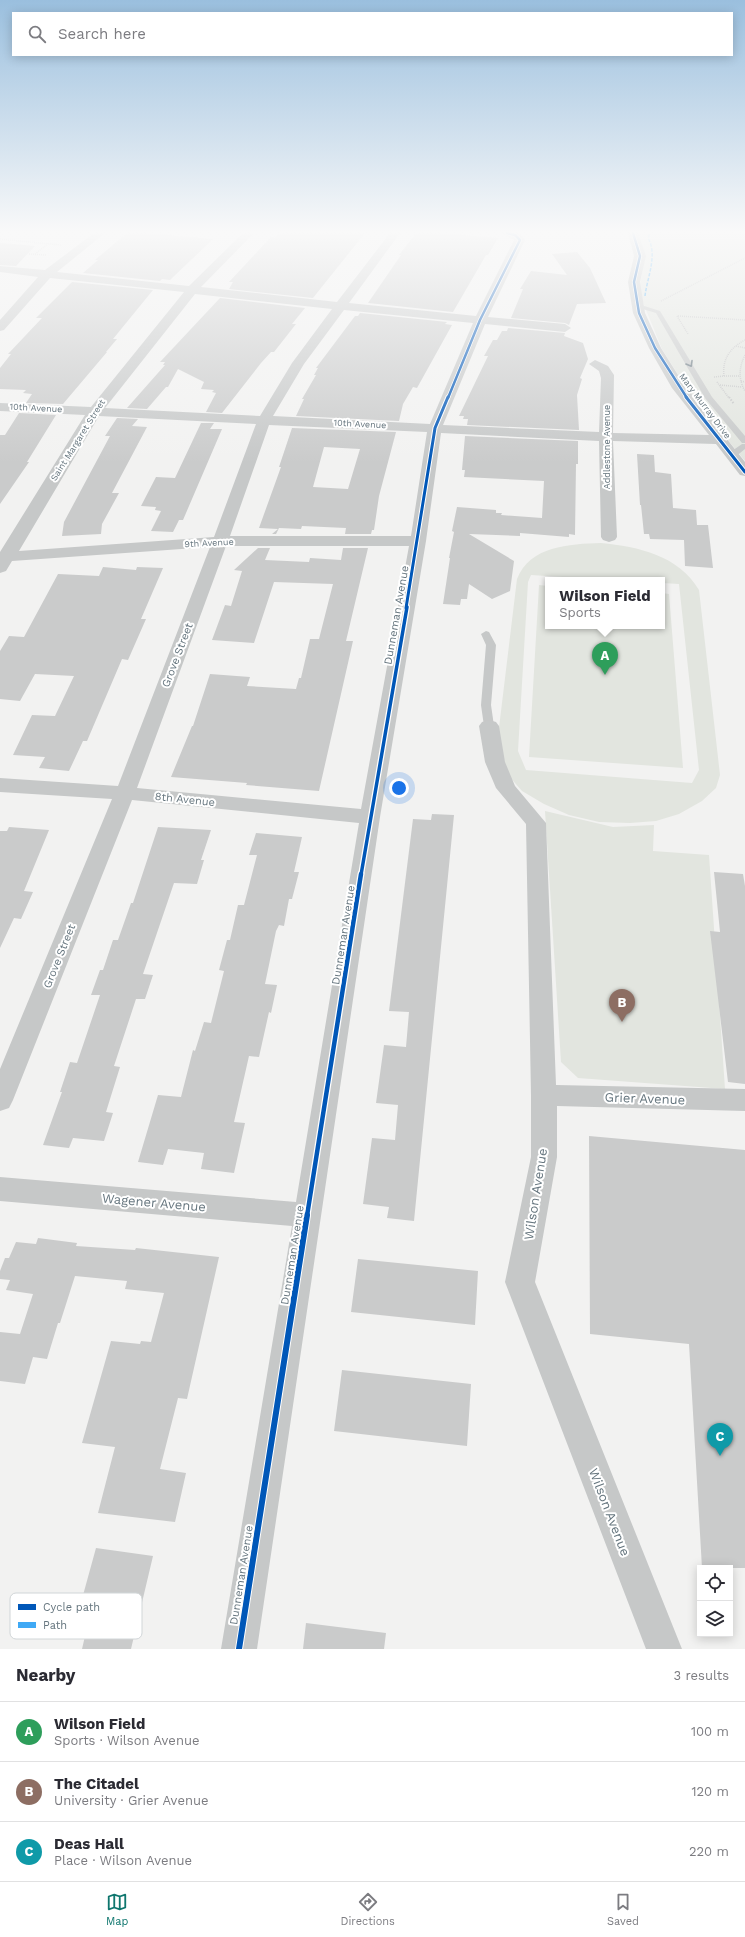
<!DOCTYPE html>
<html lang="en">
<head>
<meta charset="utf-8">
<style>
  :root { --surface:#fff; --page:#f2f2f3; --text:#2b2b33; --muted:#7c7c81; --line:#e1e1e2; --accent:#0f766e }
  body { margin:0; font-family:"Work Sans",sans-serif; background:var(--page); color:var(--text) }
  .controls { position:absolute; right:12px; bottom:12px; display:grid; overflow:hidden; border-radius:0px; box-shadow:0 2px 10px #0003 }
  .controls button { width:36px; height:36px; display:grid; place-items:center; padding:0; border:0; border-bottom:1px solid var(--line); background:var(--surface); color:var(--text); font:20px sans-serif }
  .you { position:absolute; left:399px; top:788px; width:14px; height:14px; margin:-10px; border:3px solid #fff; border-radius:50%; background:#1a73e8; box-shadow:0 0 0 6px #1a73e833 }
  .badge { display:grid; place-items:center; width:26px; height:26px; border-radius:50%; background:var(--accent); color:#fff; font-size:13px; font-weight:700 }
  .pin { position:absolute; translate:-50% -33px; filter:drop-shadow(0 1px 2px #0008) }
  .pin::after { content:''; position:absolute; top:21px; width:14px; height:12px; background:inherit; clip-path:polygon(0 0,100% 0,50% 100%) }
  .popup { position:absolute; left:545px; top:577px; width:120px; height:52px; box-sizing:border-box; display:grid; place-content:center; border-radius:0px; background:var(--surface); filter:drop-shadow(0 1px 3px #0005); font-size:13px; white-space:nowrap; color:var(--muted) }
  .popup b { font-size:15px; color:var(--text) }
  .popup::after { content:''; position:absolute; left:50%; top:100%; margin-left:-8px; border:8px solid transparent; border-top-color:var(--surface) }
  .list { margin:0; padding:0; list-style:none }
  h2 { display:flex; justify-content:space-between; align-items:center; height:52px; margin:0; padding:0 16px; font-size:17px }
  h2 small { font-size:13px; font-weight:400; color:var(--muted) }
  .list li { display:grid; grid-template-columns:26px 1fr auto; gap:12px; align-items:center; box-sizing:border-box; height:60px; padding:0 16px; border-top:1px solid var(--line) }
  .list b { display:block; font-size:15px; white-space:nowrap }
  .list p { margin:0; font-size:13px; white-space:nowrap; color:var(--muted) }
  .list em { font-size:13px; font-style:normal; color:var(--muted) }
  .icon { flex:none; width:22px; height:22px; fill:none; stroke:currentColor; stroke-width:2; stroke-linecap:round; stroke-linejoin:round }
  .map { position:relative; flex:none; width:745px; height:1649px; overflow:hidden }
  .search { position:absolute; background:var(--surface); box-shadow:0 2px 10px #0003; left:12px; right:12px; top:12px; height:44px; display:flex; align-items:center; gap:10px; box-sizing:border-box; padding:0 14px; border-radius:0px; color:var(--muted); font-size:15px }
  .sheet { height:232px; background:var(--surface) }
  nav { display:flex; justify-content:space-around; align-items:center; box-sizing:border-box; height:56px; border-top:1px solid var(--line); background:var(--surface); font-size:11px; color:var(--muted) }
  nav a { display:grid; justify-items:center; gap:2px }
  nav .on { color:var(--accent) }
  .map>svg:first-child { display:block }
  .green { fill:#e2e5df; fill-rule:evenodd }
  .building { fill:#cacbcb; fill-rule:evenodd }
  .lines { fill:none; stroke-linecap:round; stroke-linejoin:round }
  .path-far1 { stroke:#c4c5c6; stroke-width:1.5; stroke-dasharray:1 1; stroke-linecap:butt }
  .path { stroke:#c4c5c6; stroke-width:2; stroke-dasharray:1.5 1.5; stroke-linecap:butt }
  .service { fill:#c6c8c8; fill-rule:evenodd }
  .minor { fill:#c6c8c8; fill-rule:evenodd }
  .quiet { stroke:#3fa9f5; stroke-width:1.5; stroke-dasharray:3.5 1.5; stroke-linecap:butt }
  .cycleway-far4-casing { stroke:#fff; stroke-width:4 }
  .cycleway-far3-casing { stroke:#fff; stroke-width:5 }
  .cycleway-far2-casing { stroke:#fff; stroke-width:6 }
  .cycleway-far1-casing { stroke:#fff; stroke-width:7 }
  .cycleway-casing { stroke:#fff; stroke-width:8 }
  .cycleway-far4 { stroke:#0057b8; stroke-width:2.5 }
  .cycleway-far3 { stroke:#0057b8; stroke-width:3 }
  .cycleway-far2 { stroke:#0057b8; stroke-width:3.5 }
  .cycleway-far1 { stroke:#0057b8; stroke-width:4.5 }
  .cycleway { stroke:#0057b8; stroke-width:6 }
  .oneway { stroke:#6a7982 }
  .labels { text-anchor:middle; stroke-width:4; stroke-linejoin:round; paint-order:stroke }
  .far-street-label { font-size:9px; fill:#65757e; stroke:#fff }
  .street-label { font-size:11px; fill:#65757e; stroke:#fff }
  .near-street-label { font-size:13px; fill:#65757e; stroke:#fff }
  .key { fill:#fff; stroke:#d1d6d8; stroke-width:1 }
  .key-label { font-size:11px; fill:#65757e }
</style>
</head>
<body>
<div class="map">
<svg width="745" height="1649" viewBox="0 0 745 1649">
  <rect width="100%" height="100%" fill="#f2f2f1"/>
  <!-- green -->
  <path class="green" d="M638 233H745V461L691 395 662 349 642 300 640 285 645 256Z
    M601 543C639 547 678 555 699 590L720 775 716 788 702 801 679 814 656 821 630 823 599 822 569 815 544 804 522 791 508 775 498 736 517 579C530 546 569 544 601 543ZM531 575 610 580H662V583L679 584 699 770 692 783 526 770 518 751 528 582Z
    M539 585 548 586V626H662V593L669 594 683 768 529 757Z
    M545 811 613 827 654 825 653 851 709 855 725 1089 578 1078 561 1062Z"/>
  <!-- building -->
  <path class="building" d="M127 233H145L213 239 170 280 162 279 160 281 83 273 98 260H95Z
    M280 233H365L313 298 229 289 233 282H229L271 237 275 238Z
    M416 233H438L498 238 488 255H486L482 262 453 312 368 303 401 255H399Z
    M0 243 13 244 35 246 16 266 0 265Z
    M577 252 590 268 606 303 577 304 569 325 565 323 511 318 523 289H520L531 271 567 275 552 254Z
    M72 282 153 290 113 339H117L106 352H107L63 404 26 403 32 394 23 393 26 390 0 389V368L11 354H8L42 318H36Z
    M220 298 305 308 292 324H296L274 352H271L261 363 222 413 206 412 216 393 212 392 214 390 201 389 204 382 178 369 168 387H166L147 409 127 408 165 365H163L165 362H160Z
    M360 313 447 322 445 324 452 325 417 388 413 387 403 404 399 421 296 416 304 399H302L316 375H314L318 368H316L355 316H358Z
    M508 328 565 333 564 336 583 343 588 359 580 378 582 379 577 395 579 430 467 425 468 419H463L464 416H459L488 356H484L493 340H497L502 331H507Z
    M19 413 56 415 27 462H29L0 504V435H5Z
    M117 418 138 419 132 426 147 427 112 493H119L102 524 101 534 62 536 64 522 110 436H105Z
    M201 423H214L210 429H222L183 520H179L173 532 151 531 161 511 155 510 156 507 141 506 156 477 175 478Z
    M292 428 396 432 379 496 374 530H372L371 534H345L346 528 302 526 301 529 279 528 276 534H272L278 529 259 528 281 467H279ZM324 447 360 449 348 489 313 487Z
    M465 436 578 441V464H576L575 535 569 534V537L520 533V536L469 534 514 561 510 591 492 599 469 584 467 599H461L460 605 443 604 450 558H449L454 532 452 531 457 507 496 510V513H502L501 515 542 518 544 481 464 477 465 470H462Z
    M637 454 654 455 655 472 671 474 673 508 696 510 697 525H708L713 568 685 566 684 540 650 539 649 534H644L641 505H640Z
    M258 548H270L265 560 309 562 310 558 341 560 343 548H368L346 641H353L319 791 246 785 247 783 171 777 192 726H193L210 674 250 677 247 686 296 689 299 678H301L310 639H319L333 584 274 582 254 643 212 640 225 605 231 606 242 571 234 570Z
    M103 567 136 570 137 567 163 568 141 619H146L128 660 122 659 87 741H83L69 771 39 768 45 757 13 755 32 715 55 716 74 676 35 674 20 701 0 699V651L9 636 24 637 58 574 99 576Z
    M432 814 454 815 414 1221 387 1218 389 1207 363 1204 372 1138 395 1140 398 1105 376 1103 384 1045 406 1047 409 1012 389 1011 413 819 431 820Z
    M9 827 49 830 24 891 33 892 21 919 14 918 0 948V831H7Z
    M158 827 211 830 201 860H204L197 884 174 883 143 974 153 975 145 999H136L114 1066 120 1067 106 1112 113 1113 104 1141 73 1138 69 1148 43 1145 62 1092H60L70 1062 77 1063 100 995H91L100 970H103L113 940H118L131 903H133Z
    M256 833 302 837 294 872H299L292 899H289L284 926 279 925 276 931 265 984 277 985 271 1013 269 1012 259 1057 249 1056 234 1122 245 1123 234 1173 201 1169 204 1153 168 1149 163 1165 138 1162 158 1095 181 1097 193 1050 195 1051 204 1022 211 1023 224 971 219 970 227 940H230L238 905H244L257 855H249Z
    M714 872 743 874 745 886V1084L728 1082 710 931 720 932Z
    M589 1136 745 1150V1568H702L689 1344 590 1334Z
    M38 1238 77 1243 76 1246 135 1250 136 1248 219 1257 187 1399 178 1398 160 1469 186 1473 175 1522 98 1513 115 1447 82 1443 111 1341 140 1344 141 1341 151 1342 164 1293 125 1289 127 1281 75 1276 60 1323H58L47 1359 33 1357 25 1384 0 1381V1332L20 1334 33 1294 6 1290 10 1280 0 1279V1271L5 1258H9L16 1242 36 1244Z
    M358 1259 478 1271 475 1325 351 1312Z
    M342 1370 471 1384 467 1446 334 1431Z
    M96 1548 153 1556 131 1649H82L89 1619 77 1617Z
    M306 1623 386 1633 384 1649H303Z"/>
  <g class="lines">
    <!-- path-far1 -->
    <path class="path-far1" d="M0 239 61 245
      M29 254 46 255
      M35 254 49 243
      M661 301 745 258
      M677 316 688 334
      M678 316 745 320
      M736 346 745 348
      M745 355C739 367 738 379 745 391
      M724 376H739
      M714 377 724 376C722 359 730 348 745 340
      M741 381 745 382
      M717 382 729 398
      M720 385 742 387"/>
    <!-- path -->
    <path class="path" d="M729 397 734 404"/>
    <!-- service -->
    <path class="service" d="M638 304 660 311 712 397 745 436V443H742L705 398 656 313 636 307 635 306Z
      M742 444H745V449L735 457H729V453Z
      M486 631 489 632 496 645 491 705 494 726 489 729 484 726 481 705 486 645 481 634Z"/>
    <!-- minor -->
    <path class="minor" d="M94 233H105L57 272 189 286 243 233H254L201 287 337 302 390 233H400L349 303 476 316 514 240 502 233H519L525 240 488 317 565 324 571 328 565 332 485 324 443 425 599 432 601 378 599 371 589 364 595 360 608 366 614 375 613 433 709 435 672 388 649 348 633 313 628 282 634 256 628 233H638L646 256 640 282 645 313 661 348 685 386 745 462V476L740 475 716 444 613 441 617 537 615 540 609 542 603 540 601 537 599 441 441 433 426 541 380 817 257 1649H221L292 1226 0 1201V1177L296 1202 359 823 132 800 13 1100 9 1108 0 1111V1069L112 799 0 792V778L118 786 210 547 12 561 6 571 0 573V552L85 415 0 411V403L91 407 184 292 50 278 4 330 0 331V320L38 277 0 272V266L45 270ZM195 294 332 309 292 363 260 416 105 408ZM344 310 473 323 430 424 273 416 304 364ZM99 416 256 424 214 537 19 551ZM269 425 427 432 411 536H230ZM226 546H409L361 809 137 788Z
      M489 720 496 722 499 726 505 762 515 786 546 823 556 1085 745 1089V1111L557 1106V1157L535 1282 682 1649H646L505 1282 531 1157V1095L526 824 496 788 485 762 479 726 482 722Z"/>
    <!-- quiet -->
    <path class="quiet" d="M645 296C647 278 658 255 648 238L650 233"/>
    <defs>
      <path id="cycleway-far4" d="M633 233 640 256 634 282 639 313 655 348 687 398
        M448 398 480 320 520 240 515 235 507 233"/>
      <path id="cycleway-far3" d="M686 397 745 472
        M406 608 435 428 448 397"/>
      <path id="cycleway-far2" d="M361 875 407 607"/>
      <path id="cycleway-far1" d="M307 1216 361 874"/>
      <path id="cycleway" d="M239 1649 307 1215"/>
    </defs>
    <!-- cycleway-far4 casing -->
    <use href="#cycleway-far4" class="cycleway-far4-casing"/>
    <!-- cycleway-far3 casing -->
    <use href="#cycleway-far3" class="cycleway-far3-casing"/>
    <!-- cycleway-far2 casing -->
    <use href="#cycleway-far2" class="cycleway-far2-casing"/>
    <!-- cycleway-far1 casing -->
    <use href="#cycleway-far1" class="cycleway-far1-casing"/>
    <!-- cycleway casing -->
    <use href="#cycleway" class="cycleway-casing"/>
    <!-- cycleway-far4 -->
    <use href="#cycleway-far4" class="cycleway-far4"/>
    <!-- cycleway-far3 -->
    <use href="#cycleway-far3" class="cycleway-far3"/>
    <!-- cycleway-far2 -->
    <use href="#cycleway-far2" class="cycleway-far2"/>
    <!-- cycleway-far1 -->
    <use href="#cycleway-far1" class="cycleway-far1"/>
    <!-- cycleway -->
    <use href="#cycleway" class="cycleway"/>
  </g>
  <!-- one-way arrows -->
  <defs><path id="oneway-chevron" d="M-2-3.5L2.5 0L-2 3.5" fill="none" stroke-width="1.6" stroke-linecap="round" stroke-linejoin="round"/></defs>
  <use class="oneway" href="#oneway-chevron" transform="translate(690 364) rotate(60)"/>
  <!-- sky -->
  <linearGradient id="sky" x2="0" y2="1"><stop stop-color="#9abfde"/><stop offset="0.5" stop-color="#f9f9f9"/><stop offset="1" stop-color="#f9f9f9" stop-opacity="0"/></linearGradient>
  <rect width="745" height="463" fill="url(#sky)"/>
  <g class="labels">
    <!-- far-street labels -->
    <g class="far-street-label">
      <text transform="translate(705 406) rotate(53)" y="3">Mary Murray Drive</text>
      <text transform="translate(36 408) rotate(3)" y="3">10th Avenue</text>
      <text transform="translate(360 424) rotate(3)" y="3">10th Avenue</text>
      <text transform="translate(78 440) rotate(-58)" y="3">Saint Margaret Street</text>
      <text transform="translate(607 447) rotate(-90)" y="3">Addlestone Avenue</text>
      <text transform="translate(209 543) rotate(-3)" y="3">9th Avenue</text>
    </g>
    <!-- street labels -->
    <g class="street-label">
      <text transform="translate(396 615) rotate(-80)" y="4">Dunneman Avenue</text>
      <text transform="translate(177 655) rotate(-69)" y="4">Grove Street</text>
      <text transform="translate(185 799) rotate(6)" y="4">8th Avenue</text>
      <text transform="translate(343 935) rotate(-81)" y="4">Dunneman Avenue</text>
      <text transform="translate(59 956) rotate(-68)" y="4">Grove Street</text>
      <text transform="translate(292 1255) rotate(-81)" y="4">Dunneman Avenue</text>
      <text transform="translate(241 1575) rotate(-81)" y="4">Dunneman Avenue</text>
    </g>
    <!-- near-street labels -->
    <g class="near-street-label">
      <text transform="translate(645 1098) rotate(2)" y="5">Grier Avenue</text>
      <text transform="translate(535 1194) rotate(-81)" y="5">Wilson Avenue</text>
      <text transform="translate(154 1202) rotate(5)" y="5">Wagener Avenue</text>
      <text transform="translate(610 1512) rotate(69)" y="5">Wilson Avenue</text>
    </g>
  </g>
  <!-- legend -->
  <rect x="10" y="1593" width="132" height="46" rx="6" class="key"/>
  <rect x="18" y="1604" width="18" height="6" fill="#0057b8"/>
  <rect x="18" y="1622" width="18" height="6" fill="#3fa9f5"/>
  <g class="key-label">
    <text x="43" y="1611">Cycle path</text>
    <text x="43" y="1629">Path</text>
  </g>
</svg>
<div class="controls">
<button><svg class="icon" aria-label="locate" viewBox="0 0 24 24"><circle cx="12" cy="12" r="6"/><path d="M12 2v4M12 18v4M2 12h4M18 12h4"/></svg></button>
<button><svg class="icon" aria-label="layers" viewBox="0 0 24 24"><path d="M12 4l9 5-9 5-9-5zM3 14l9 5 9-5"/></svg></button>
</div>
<div class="you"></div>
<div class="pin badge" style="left:605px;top:675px;background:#2e9e5b">A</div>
<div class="popup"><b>Wilson Field</b>Sports</div>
<div class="pin badge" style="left:622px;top:1022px;background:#8d6e63">B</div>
<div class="pin badge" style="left:720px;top:1456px;background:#0f9aa8">C</div>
<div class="search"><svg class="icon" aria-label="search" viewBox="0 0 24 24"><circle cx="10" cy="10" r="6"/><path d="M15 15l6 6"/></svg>Search here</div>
</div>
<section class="sheet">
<h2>Nearby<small>3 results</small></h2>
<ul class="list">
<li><span class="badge" style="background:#2e9e5b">A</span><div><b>Wilson Field</b><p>Sports · Wilson Avenue</p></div><em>100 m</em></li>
<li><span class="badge" style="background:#8d6e63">B</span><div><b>The Citadel</b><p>University · Grier Avenue</p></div><em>120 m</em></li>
<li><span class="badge" style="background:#0f9aa8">C</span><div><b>Deas Hall</b><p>Place · Wilson Avenue</p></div><em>220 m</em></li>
</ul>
</section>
<nav>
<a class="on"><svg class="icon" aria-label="map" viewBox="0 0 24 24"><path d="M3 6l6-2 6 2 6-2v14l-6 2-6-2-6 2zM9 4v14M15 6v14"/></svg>Map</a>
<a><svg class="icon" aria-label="directions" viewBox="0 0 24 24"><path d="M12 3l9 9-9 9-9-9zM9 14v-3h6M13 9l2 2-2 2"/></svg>Directions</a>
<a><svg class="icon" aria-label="saved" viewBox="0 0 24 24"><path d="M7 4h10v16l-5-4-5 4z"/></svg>Saved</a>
</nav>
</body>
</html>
